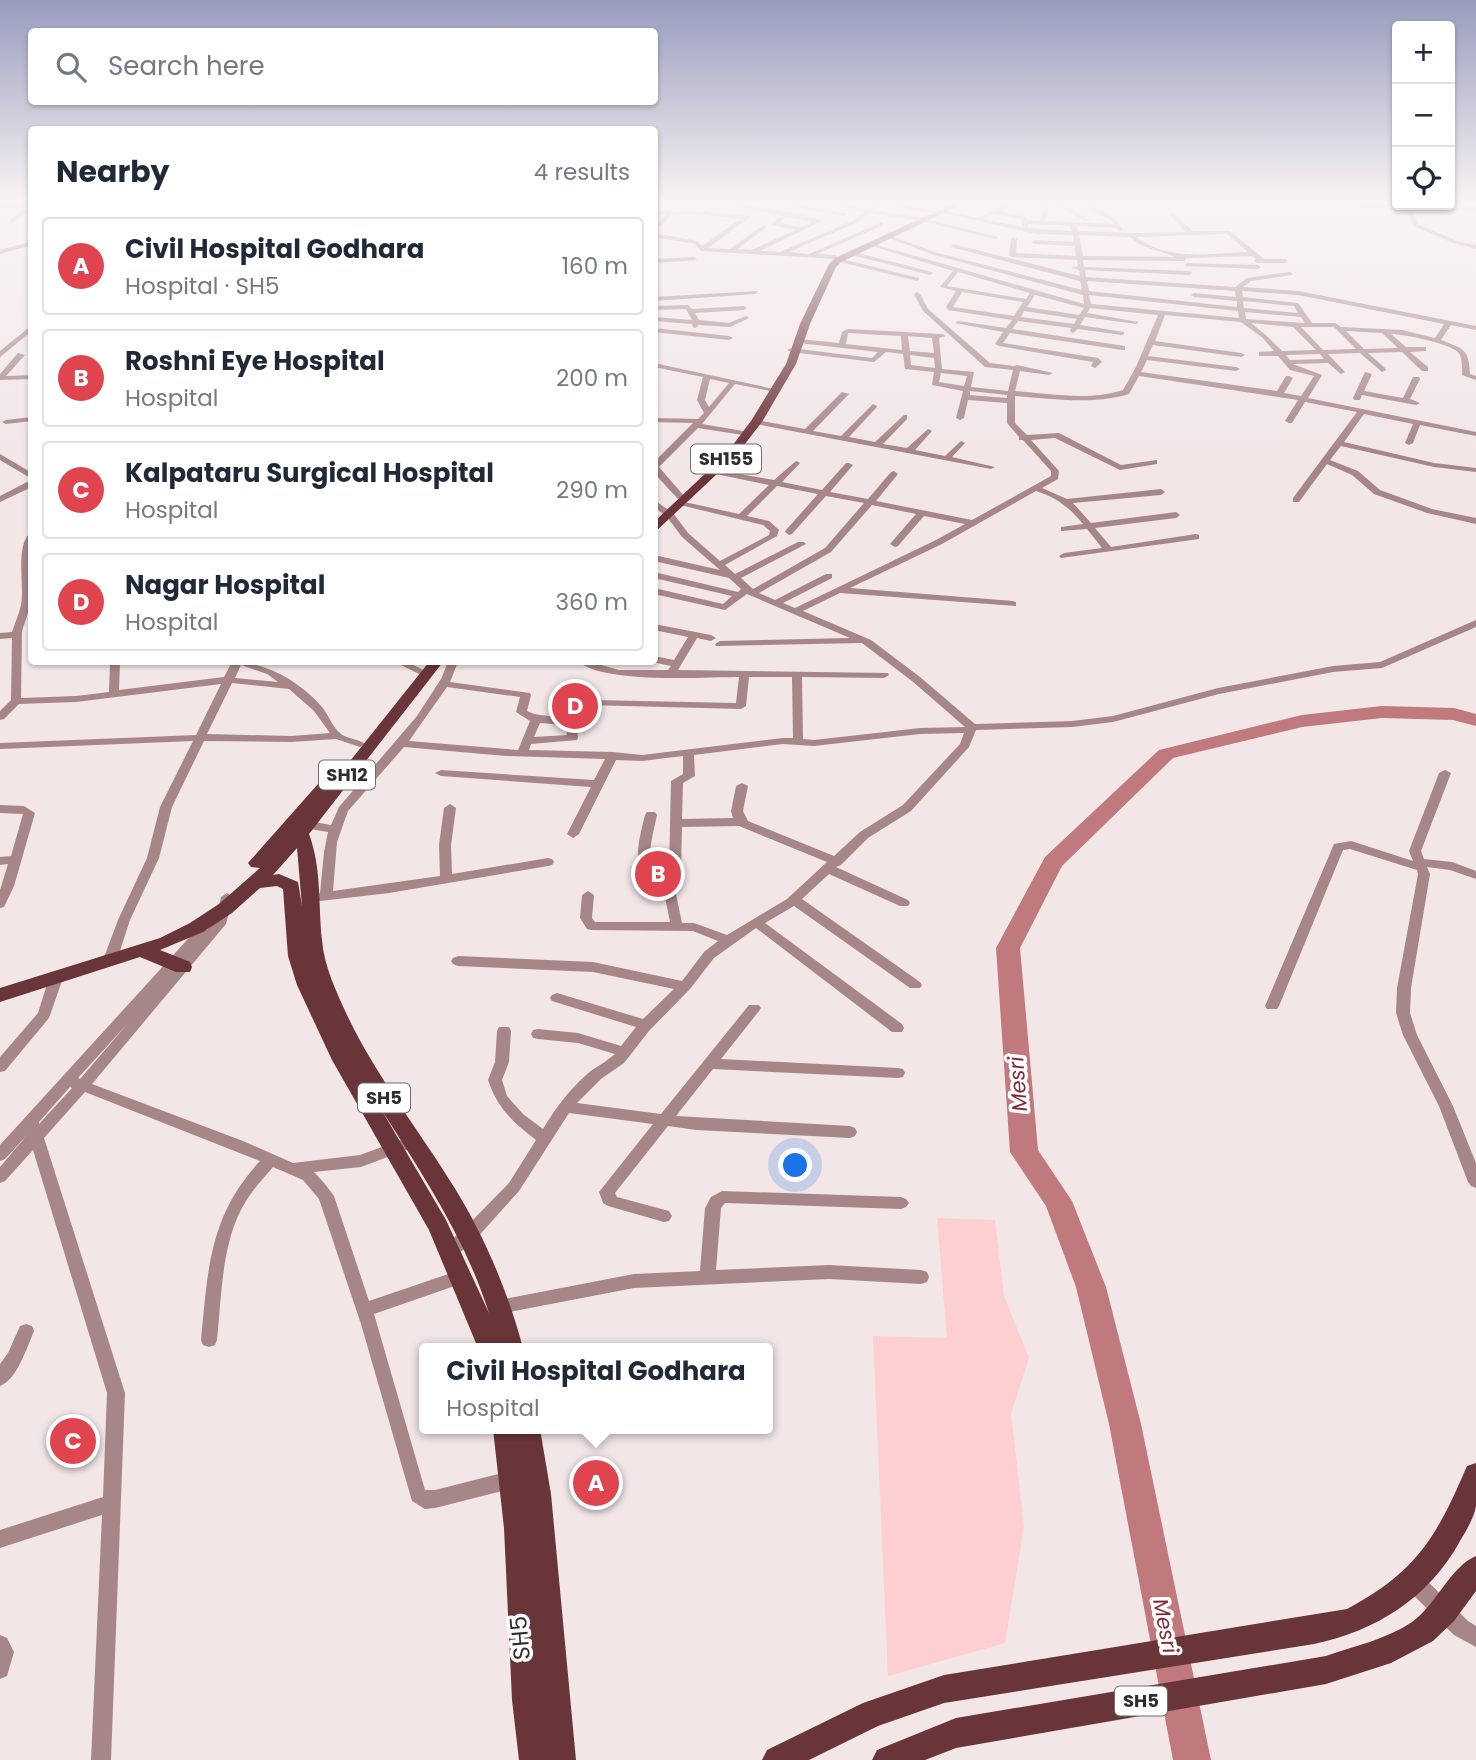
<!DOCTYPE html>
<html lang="en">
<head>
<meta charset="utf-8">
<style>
  :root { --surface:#fff; --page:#f6f6f7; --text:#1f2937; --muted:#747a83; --line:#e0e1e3; --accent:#128462 }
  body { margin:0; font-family:Poppins,sans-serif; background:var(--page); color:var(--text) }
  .controls { position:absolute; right:21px; top:21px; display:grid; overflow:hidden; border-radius:7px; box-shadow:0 2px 5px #0004 }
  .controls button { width:63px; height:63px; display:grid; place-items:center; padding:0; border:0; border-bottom:2px solid var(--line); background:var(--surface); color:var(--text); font:35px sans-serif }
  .you { position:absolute; left:796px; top:1166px; width:24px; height:24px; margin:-18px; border:5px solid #fff; border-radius:50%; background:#1a73e8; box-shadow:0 0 0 10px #1a73e833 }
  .badge { display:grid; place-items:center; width:46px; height:46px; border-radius:50%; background:var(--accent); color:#fff; font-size:23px; font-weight:700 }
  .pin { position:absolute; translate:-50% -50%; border:4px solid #fff; box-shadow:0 2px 7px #0006 }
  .popup { position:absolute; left:419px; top:1343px; width:354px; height:91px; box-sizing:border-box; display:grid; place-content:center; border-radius:7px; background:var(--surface); filter:drop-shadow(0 2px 5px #0005); font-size:23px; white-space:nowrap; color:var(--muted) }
  .popup b { font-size:26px; color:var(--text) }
  .popup::after { content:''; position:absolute; left:50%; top:100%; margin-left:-14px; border:14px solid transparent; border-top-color:var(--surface) }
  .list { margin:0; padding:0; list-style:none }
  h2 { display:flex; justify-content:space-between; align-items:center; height:91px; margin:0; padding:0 28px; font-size:30px }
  h2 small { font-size:23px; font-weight:400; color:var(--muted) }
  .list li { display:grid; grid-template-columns:46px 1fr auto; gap:21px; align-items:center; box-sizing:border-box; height:98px; margin:0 14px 14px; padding:0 14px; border:2px solid var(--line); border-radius:7px }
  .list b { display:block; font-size:26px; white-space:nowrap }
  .list p { margin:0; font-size:23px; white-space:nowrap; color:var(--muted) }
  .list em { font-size:23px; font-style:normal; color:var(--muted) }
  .icon { flex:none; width:38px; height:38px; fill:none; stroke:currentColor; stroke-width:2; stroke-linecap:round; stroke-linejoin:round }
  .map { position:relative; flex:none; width:1476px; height:1760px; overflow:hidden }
  .search { position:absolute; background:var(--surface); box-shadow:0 2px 5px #0004; left:28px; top:28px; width:630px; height:77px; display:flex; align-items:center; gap:18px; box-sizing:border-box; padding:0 24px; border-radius:7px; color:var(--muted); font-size:26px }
  .panel { position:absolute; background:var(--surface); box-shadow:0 2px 5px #0004; left:28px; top:126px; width:630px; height:539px; border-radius:7px }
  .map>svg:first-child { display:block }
  .green { fill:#fdcfd0 }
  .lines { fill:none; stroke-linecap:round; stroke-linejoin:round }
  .river { fill:#c0797c; fill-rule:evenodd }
  .minor { fill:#a78687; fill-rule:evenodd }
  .primary { fill:#6a3539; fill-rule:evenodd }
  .labels { text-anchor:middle; stroke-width:7; stroke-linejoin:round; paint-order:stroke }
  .shield { fill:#fff; stroke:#6f6c6c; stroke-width:2 }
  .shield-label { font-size:18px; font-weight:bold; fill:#312d2d }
  .water-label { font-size:21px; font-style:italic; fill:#802a35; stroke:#fff }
  .near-street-label { font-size:23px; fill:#312d2d; stroke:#fff }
</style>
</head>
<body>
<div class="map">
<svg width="1476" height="1760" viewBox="0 0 1476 1760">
  <rect width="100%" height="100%" fill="#f2e6e7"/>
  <!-- green -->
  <path class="green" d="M937 1218 995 1220 1004 1296 1029 1358 1011 1414 1024 1526 1005 1643 888 1676 873 1336 947 1338Z"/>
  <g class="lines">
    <!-- river -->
    <path class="river" d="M1382 706 1454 708 1476 714V726L1453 720 1382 718 1302 727 1173 758 1062 866 1020 948 1038 1150 1072 1201 1106 1287 1141 1424 1211 1760H1173L1109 1424 1076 1287 1046 1206 1010 1152 996 948 1045 857 1159 750 1302 715Z"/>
    <!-- minor -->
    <path class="minor" d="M0 204H31L32 209 12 223 10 220 24 208H0Z
      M726 204C748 204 804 213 822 221L760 251 780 252 852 221 864 212 830 204H843L868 209 874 204H881L874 210 923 218 998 237 995 239 921 221 870 213 856 223 789 252 809 254 882 222 884 225 817 254 836 255 838 258 919 278V280L917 281 836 261V259L701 251 695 244 654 237V233L697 241 702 246 740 219 695 214H672L663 225 654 227V223L659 222 666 214 654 215V211L695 210 749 216V218L708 248 730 249 762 226H766V228L737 249 751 250 796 230 772 225V223L781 216ZM786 217 813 222 801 227 779 223Z
      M783 204H797L847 214 844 216Z
      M887 204H901L939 212 936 214Z
      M1005 204H1013L999 211 1026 217 1027 220 1040 221 1043 204H1049L1046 221 1114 224 1111 220 1080 204C1097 204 1114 216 1123 229L1120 231 1116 228 1077 226 1078 231 1134 233 1186 232 1170 215 1172 212 1193 231H1230L1264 259H1285L1288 261 1285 263H1257L1254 261 1256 259 1252 256 1186 258 1184 261 1083 260 1084 267 1189 271 1192 273 1189 275 1085 270 1086 277 1235 287 1247 278 1290 272 1293 274 1292 275 1251 281 1243 287 1298 291 1476 326V330L1451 325 1441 340C1463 349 1469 348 1470 374L1476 376V380L1462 375C1462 368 1463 358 1458 352 1450 344 1404 334 1391 334L1406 347H1426V351L1410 352 1428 367V371H1422L1402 352 1368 353 1385 368 1386 370 1382 372 1360 353 1328 354 1345 372 1341 374 1328 363 1293 364 1322 375 1308 398 1476 432V436L1420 425 1413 443 1409 445 1405 443 1413 424 1364 414 1344 442 1434 463 1476 468V472L1434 467 1341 446 1330 460 1358 471 1380 490 1432 509 1476 518V524L1427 513 1374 494 1352 475 1327 464 1299 502H1293V498L1357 412 1305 402 1292 423H1289L1285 421 1298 400 1139 376 1129 394C1093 405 1051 399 1015 396V423L1027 435 1059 433 1121 465 1157 460V464L1120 470 1055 438 1031 440 1059 471 1058 479 1042 488 1067 499 1161 489 1165 492 1161 495 1073 503 1091 523 1176 512 1180 515 1176 518 1095 528 1111 547 1196 534 1199 535V539L1061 558 1059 556 1064 553 1102 548 1087 529 1061 531V527L1083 524C1070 508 1056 497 1036 491L942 544 850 588 1013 601 1016 602V606L840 593 803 611 871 640 920 677 975 724 1072 721 1113 716 1218 688 1333 666 1380 662 1476 620V627L1382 668 1333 672 1219 694 1113 722 1072 727 976 730 969 747 911 811 868 838 841 865 836 867 908 900 910 903 908 906H900L829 874 802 899 920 982 922 985 920 988H910L794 906 765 923 902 1024 904 1028 902 1032H892L756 928 714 958 690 989 649 1031 624 1063 601 1079 577 1103 661 1114 749 1005H759L761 1008 759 1011 721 1059 898 1068 903 1069 905 1073 903 1077 898 1078 713 1069 676 1116 850 1126 855 1128 857 1132 855 1136 850 1138 696 1130 668 1126 615 1193 617 1197 669 1211 672 1216 669 1221 664 1222 608 1206 603 1203 599 1192 653 1124 569 1113 519 1191 475 1240 457 1255 451 1257 445 1255 443 1250 445 1245 463 1230 509 1183 536 1140C512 1121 498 1109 488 1080L495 1062 497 1031 499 1027H509L511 1031 509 1062 502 1080 507 1096 523 1114 543 1129C556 1107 572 1086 592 1070 600 1065 608 1060 615 1054L578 1043 538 1039 533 1038 531 1034 533 1030 538 1029 578 1033 621 1046 636 1027 552 1001 550 998 552 995 557 993 643 1019 674 989 593 972 458 966 453 964 451 961 453 958 458 956 593 962 682 981 704 952 718 941 693 931 591 930 587 929 580 918 582 895 588 891 594 895 592 918 595 922H670L663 887C659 886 651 884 647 881 630 867 641 832 645 815L647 812H655L657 815C653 836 645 855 656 875L666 879 669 870 671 781 683 774V756L642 761 616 760 579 834 573 838 567 834 591 787 441 776 435 773 441 770 594 780 605 759 506 756 404 747 348 811 337 842 333 891 440 876 439 845 444 808 450 804 456 808 451 845 452 874 548 858 552 859 554 862 552 865 548 866 389 893 320 901 314 897 320 893 324 852 328 832 304 828 302 825 308 821 331 825 339 807 417 716 441 679 448 662H458L450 682 530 693 531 695 527 711C542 719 562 713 576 722L578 738 577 740 531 744 529 750 613 752 642 755 783 738H793L792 677H749L746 706 741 709 588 705 587 703 588 701 592 700 736 703 739 677C702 677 606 684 579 662H591L619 670H668L671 666 652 662H654V656L674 660 688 637 654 630V624L711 635 716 638 711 641 697 638 678 670 888 673 889 675 884 678 802 677 803 739 814 740 920 728 965 727 912 681 862 643 716 646 715 644 720 641 850 638 747 594 725 610 654 594V588L723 604 732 596 654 578V572L738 592 741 589 729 578 654 561V555L720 570 682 537 667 517 654 507V500L673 513 688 533 720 561 769 535 770 531 763 525 676 504 680 501 739 514 769 485 711 473V469L774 480 796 461 800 463 782 482 822 490 846 463H849L853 465 830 492 868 499 891 472 894 471 898 474 876 501 972 520 1051 476V471L1023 440H1019V437L1007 423V403L968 400 964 418 960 420 956 418 963 391 932 385 934 372 905 369 903 354 886 352 874 362 791 352 787 350 791 348 872 358 878 352 799 343 795 341 799 339 839 343 842 332 848 329 942 334 946 336 939 338 942 369 974 372 971 387 1008 391 1013 370 985 367 923 311 914 294 917 292 920 294 928 309 990 363 1014 366 1017 365 1053 373 1049 375 1020 371 1015 391C1049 394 1090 401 1123 390L1136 367 1158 315 1090 308 1087 313 1139 322 1136 324 1085 317 1080 325 1124 332V334L1122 335 1078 329 1073 333 1070 331 1071 328 1018 321 1012 329 1125 346V350H1122L1010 333 1003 343 1098 358 1102 362 1095 368 1091 366 1093 362 999 346 995 344 1003 332 955 323 958 321 1006 328 1012 320 948 310 946 307 956 291 940 287 953 271 865 244 870 243 1084 304 1083 295 934 255 883 236 888 235 938 253 1082 290 1080 281 951 247 953 244 1080 276 1079 270 1071 268 1078 266 1077 260 1012 257 1009 255 1011 239 1014 237 1017 239 1016 253 1076 256 1075 246 1034 244 1031 242 1034 240 1074 242 1073 235 1037 234 939 212 942 210 977 218ZM994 214 1021 219 1023 227 983 219ZM1028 224 1071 226 1072 231 1028 228ZM1227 234 1248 252C1213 253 1166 262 1137 237ZM1079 235 1130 237 1140 245 1176 257 1083 256ZM958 272 1030 293 1026 299 947 286ZM1087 281 1235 291 1236 297 1194 293 1191 295 1194 297 1237 301V307L1089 291ZM1242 291 1298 295 1444 324 1435 338 1402 330 1341 327 1335 323H1312L1298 303 1243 297ZM962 292 1023 302 1014 316 953 307ZM1035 295 1084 308 1079 315 1027 307ZM1089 295 1238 311 1239 318 1091 304ZM1243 301 1294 306 1298 313 1244 308ZM1024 311 1077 319 1074 324 1021 317ZM1245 312 1301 317 1305 323 1246 319ZM1165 315 1241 322 1263 338 1274 351 1259 352V356H1278L1290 370 1314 376 1301 396 1284 393 1293 378 1289 376H1286L1277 391 1141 372 1147 360 1236 371 1240 369 1236 367 1148 356 1153 345 1241 357 1245 355 1241 353 1155 341ZM1251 323 1293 327 1316 350 1282 351 1267 336ZM1301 327H1334L1356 349 1323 350ZM1346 331 1382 333 1398 348 1364 349ZM848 333 901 336 902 350 846 344ZM908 336 932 338 934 353 910 351ZM1320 354 1324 359 1290 360 1286 355ZM910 355 934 358 935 368 911 365ZM941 373 967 376 964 386 939 382ZM970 391 1007 395V398L970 395ZM777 486 818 494 786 530 785 532 789 535 792 534 826 496 864 503 825 548 753 589 741 578 806 544 804 542H798L735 574 725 565 777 536 779 530 769 521 747 516ZM872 505 916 514 890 544 895 547 898 546 924 516 965 524 936 540 795 608 783 603 832 578V574H826L775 600 759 593 831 552ZM447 687 520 697 516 712 530 721 518 750 409 741ZM540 723 566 725 567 735 534 737ZM964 733 960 744 903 805 860 832 834 856 748 821 743 811 748 786 742 783 736 786 731 811 733 818 682 819 683 783 695 776 694 755 783 744 814 746 920 734ZM739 826 827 862 787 899 727 935 694 923H682L675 889 681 870 682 827Z
      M1054 204H1062L1090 220 1085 221Z
      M1363 204 1403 205 1400 207 1359 208 1356 206Z
      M1423 205 1476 207V211L1434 209 1413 212 1418 224 1457 241 1476 245V249L1453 243 1413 226 1407 211 1426 208Z
      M32 241V245L0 254V250Z
      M850 251 932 272 933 273 930 275 848 254Z
      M695 257 697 260 654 263V259Z
      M1187 263 1258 265 1261 267 1258 269 1185 266Z
      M757 291 758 292 755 294 654 301V297Z
      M688 305 692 309 744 306 747 308 744 310 695 313 699 320 729 323 746 316 749 318 730 327 699 325 695 328 693 327 692 324 654 321V317L692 320 686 309 654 310V306Z
      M32 325V331L0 357V351Z
      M654 328 729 336 733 338 729 340 654 332Z
      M18 353 25 355 6 376 32 375V379L0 380V374Z
      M654 363 774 389 770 391 735 384 702 424 743 431V435L698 428 659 467 684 496 680 499 677 498 654 473V462L693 423 654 422V418L698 419 704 413 697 400 703 377 654 367ZM710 379 729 383 709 407 705 400Z
      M1365 372 1372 374 1364 391 1403 398 1413 377H1419L1420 379 1410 399 1420 403 1416 405 1362 395 1360 400H1354L1353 398Z
      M842 392 849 394 813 431 841 436 873 404 877 406 876 408 849 437 875 442 904 415H907V419L883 444 907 448 928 429 932 431 915 450 945 456 961 441 965 443 952 457 995 467 991 469 756 424 752 422 756 420 805 429Z
      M32 417V421L6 424 2 422 6 420Z
      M0 454 32 473V479L0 460Z
      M29 481H32V487L0 502V496Z
      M32 531 31 604 22 631 21 698 76 696 109 692 110 662H120L119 690 224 677 232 662C267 662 299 681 322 707 328 714 333 728 341 734 348 739 359 739 365 744L360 747 336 739 291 742 204 741 172 807 159 858 130 920 117 960 115 963H105L103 960 118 920 147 858 160 807 193 741 0 749V743L196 735 221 684 76 702 19 704 4 719 0 720V711L11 700 12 638 0 639V633L12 632C15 623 19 614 21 605 25 585 14 544 32 531ZM241 665 267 674 278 682 235 678ZM232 683 289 689 314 711 330 733 291 736 207 734Z
      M395 662H407L432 674 427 677 423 676Z
      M1445 770 1451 773 1421 851 1424 859 1452 862 1476 871V879L1450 870 1427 867 1430 874 1411 988 1410 1013 1417 1035 1453 1106 1476 1163V1188L1471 1186 1468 1182 1439 1106 1403 1035 1396 1013 1397 988 1418 874 1417 870 1350 849 1343 850 1279 1006 1277 1009H1267L1265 1006 1334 844 1351 841 1413 861 1409 851 1439 773Z
      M0 805 24 806 35 813 14 886 4 907 0 908V890L8 864 0 865V857L11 856 23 814 0 813Z
      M227 893 233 897 226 924 92 1084 243 1141 293 1163 360 1155 412 1136 417 1138 419 1142 417 1146 361 1167 314 1172 325 1184 334 1196 369 1301 463 1269 469 1271 471 1276 469 1281 374 1314 425 1490H435L514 1470 520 1473 523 1479 520 1485 514 1488 435 1508 425 1509 412 1501 361 1324 319 1199 303 1180 273 1167C264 1178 253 1189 246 1201 221 1241 222 1295 217 1340L215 1345 209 1347 203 1345 201 1340C208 1269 209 1216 260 1161L85 1092 44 1138 125 1393 111 1760H91L102 1515 0 1548V1530L103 1497 107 1393 33 1150 5 1181 0 1183V1167L28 1134 5 1159 0 1161V1145L197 929 202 928 207 930 216 920 221 897ZM129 1022 80 1079 78 1078ZM70 1087 72 1088 39 1124V1122Z
      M56 973 61 975 63 978 49 1018 5 1071 0 1072V1057L38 1013 49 978 51 975Z
      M722 1191 901 1197 906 1199 909 1203 906 1207 901 1209 725 1203 721 1208 716 1270 829 1265 921 1270 927 1272 929 1277 927 1282 921 1284 829 1279 634 1288 499 1314 493 1312 491 1307 493 1302 499 1300 634 1274 700 1271 705 1208 711 1197Z
      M26 1324 32 1326 34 1331C27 1347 17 1380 0 1386V1364L8 1353 20 1326Z
      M1412 1571 1419 1573 1468 1621 1476 1626V1647L1454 1635 1405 1587 1403 1580 1405 1573Z
      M0 1635 7 1638 14 1652 7 1676 0 1679Z"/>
    <!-- primary -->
    <path class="primary" d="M952 204H963L841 262 836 267 810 324 796 364 762 422 734 458 654 533V522L726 454 751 421 786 364 800 324 829 264 835 258Z
      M429 662H443L309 834C322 869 318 904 322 940 324 966 336 991 347 1015 376 1076 419 1130 454 1187 485 1237 508 1292 523 1348H478L429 1230 332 1060 297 985 288 956 283 889 277 886 260 888 232 913 203 932 160 950 190 962 192 967 190 972H176L140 957 0 1002V988L160 938 190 923 219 904 260 868 251 867 248 863 318 784 331 785ZM297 848 302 906 298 882 279 874 273 875ZM381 1109C423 1175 465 1238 489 1313L446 1220Z
      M493 1429H540L551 1494 576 1760H519L512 1700 504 1528Z
      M1476 1463C1476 1477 1476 1492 1476 1506 1474 1518 1466 1531 1460 1541 1429 1598 1376 1631 1314 1644L944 1703 878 1726 809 1760H762L767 1750 863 1703 944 1675 1347 1609C1417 1572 1437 1536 1467 1466Z
      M1476 1556V1591L1454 1621 1433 1641 1391 1663 1326 1684 956 1748 925 1760H872L877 1750 956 1718 1326 1656C1355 1646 1387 1639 1412 1622 1436 1605 1451 1566 1476 1556Z"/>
  </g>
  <!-- sky -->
  <linearGradient id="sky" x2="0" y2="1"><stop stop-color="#989cbd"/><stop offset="0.45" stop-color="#f9f4f4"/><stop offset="1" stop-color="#f9f4f4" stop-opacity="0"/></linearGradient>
  <rect width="1476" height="451" fill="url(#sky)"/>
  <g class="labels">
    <!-- shield labels -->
    <g class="shield">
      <rect x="691" y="444.5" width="70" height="29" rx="5"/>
      <rect x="319" y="760.5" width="56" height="29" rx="5"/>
      <rect x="358" y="1083.5" width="52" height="29" rx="5"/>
      <rect x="1115" y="1686.5" width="52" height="29" rx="5"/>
    </g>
    <g class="shield-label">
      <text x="726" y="465">SH155</text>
      <text x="347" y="781">SH12</text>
      <text x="384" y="1104">SH5</text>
      <text x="1141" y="1707">SH5</text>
    </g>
    <!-- water labels -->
    <g class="water-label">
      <text transform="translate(1018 1084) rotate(-94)" y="7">Mesri</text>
      <text transform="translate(1165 1626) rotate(79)" y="7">Mesri</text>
    </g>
    <!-- near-street labels -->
    <g class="near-street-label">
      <text transform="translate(520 1638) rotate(-95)" y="8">SH5</text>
    </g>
  </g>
</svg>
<div class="controls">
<button>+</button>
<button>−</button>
<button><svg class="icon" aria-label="locate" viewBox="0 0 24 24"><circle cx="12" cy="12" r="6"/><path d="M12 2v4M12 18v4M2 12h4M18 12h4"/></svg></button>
</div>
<div class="you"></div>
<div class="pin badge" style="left:596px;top:1483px;background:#e0444e">A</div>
<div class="popup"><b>Civil Hospital Godhara</b>Hospital</div>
<div class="pin badge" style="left:658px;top:874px;background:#e0444e">B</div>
<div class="pin badge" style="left:73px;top:1441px;background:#e0444e">C</div>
<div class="pin badge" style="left:575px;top:706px;background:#e0444e">D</div>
<div class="search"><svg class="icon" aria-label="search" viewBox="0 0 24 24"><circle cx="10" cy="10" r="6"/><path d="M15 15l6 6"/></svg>Search here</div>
<section class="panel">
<h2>Nearby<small>4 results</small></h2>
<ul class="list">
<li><span class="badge" style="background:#e0444e">A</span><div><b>Civil Hospital Godhara</b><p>Hospital · SH5</p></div><em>160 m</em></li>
<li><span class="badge" style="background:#e0444e">B</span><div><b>Roshni Eye Hospital</b><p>Hospital</p></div><em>200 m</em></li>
<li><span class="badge" style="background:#e0444e">C</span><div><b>Kalpataru Surgical Hospital</b><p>Hospital</p></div><em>290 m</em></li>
<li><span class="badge" style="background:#e0444e">D</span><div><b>Nagar Hospital</b><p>Hospital</p></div><em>360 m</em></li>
</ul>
</section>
</div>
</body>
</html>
